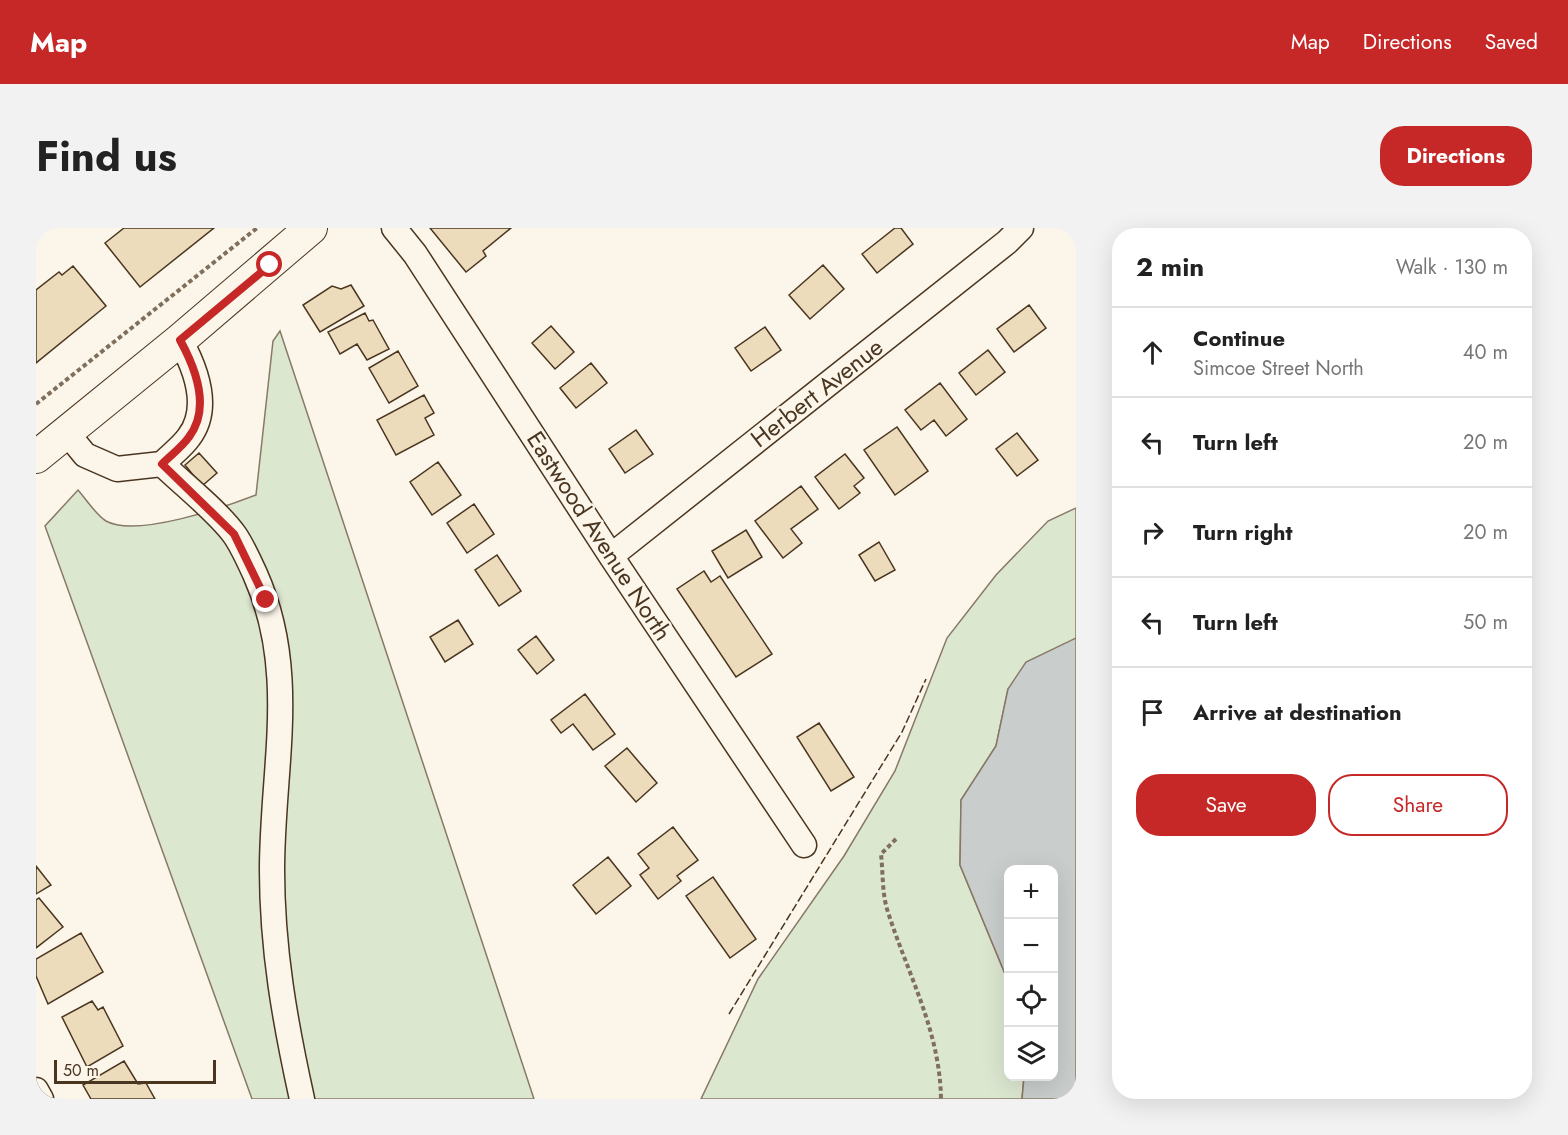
<!DOCTYPE html>
<html lang="en">
<head>
<meta charset="utf-8">
<style>
  :root { --surface:#fff; --page:#f2f2f2; --text:#222; --muted:#767676; --line:#e0e0e0; --accent:#c62828 }
  body { margin:0; font-family:Jost,sans-serif; background:var(--page); color:var(--text) }
  .controls { position:absolute; right:18px; bottom:18px; display:grid; overflow:hidden; border-radius:12px; box-shadow:0 6px 24px #0002 }
  .controls button { width:54px; height:54px; display:grid; place-items:center; padding:0; border:0; border-bottom:2px solid var(--line); background:var(--surface); color:var(--text); font:30px sans-serif }
  .scale { position:absolute; left:18px; bottom:15px; width:162px; box-sizing:border-box; padding-left:6px; border:3px solid #4a3520; border-top:0; font-size:16px; line-height:21px; white-space:nowrap; color:#4a3520; -webkit-text-stroke:4px #fbf6e9; paint-order:stroke }
  .stop { position:absolute; width:18px; height:18px; margin:-14px; border:4px solid #c62828; border-radius:50%; background:#fff }
  .stop.end { background:#c62828; border-color:#fff; box-shadow:0 2px 6px #0008 }
  .list { margin:0; padding:0; list-style:none }
  h2 { display:flex; justify-content:space-between; align-items:center; height:78px; margin:0; padding:0 24px; font-size:26px }
  h2 small { font-size:20px; font-weight:400; color:var(--muted) }
  .list li { display:grid; grid-template-columns:39px 1fr auto; gap:18px; align-items:center; box-sizing:border-box; height:90px; padding:0 24px; border-top:2px solid var(--line) }
  .list b { display:block; font-size:22px; white-space:nowrap }
  .list p { margin:0; font-size:20px; white-space:nowrap; color:var(--muted) }
  .list em { font-size:20px; font-style:normal; color:var(--muted) }
  .actions { display:flex; gap:12px; padding:18px 24px }
  .actions a { flex:1; padding:14px 0; border:2px solid var(--accent); border-radius:24px; text-align:center; font-size:21px; color:var(--accent) }
  .actions .main { background:var(--accent); color:#fff }
  .icon { flex:none; width:33px; height:33px; fill:none; stroke:currentColor; stroke-width:2; stroke-linecap:round; stroke-linejoin:round }
  .map { position:relative; flex:none; width:1040px; height:871px; overflow:hidden; border-radius:24px }
  header { display:flex; align-items:center; gap:36px; box-sizing:border-box; height:84px; padding:0 30px; background:var(--accent); color:#fff }
  header strong { font-size:28px }
  nav { display:flex; gap:33px; margin-inline-start:auto; font-size:21px }
  .intro { display:flex; align-items:center; justify-content:space-between; box-sizing:border-box; height:144px; padding:0 36px }
  h1 { margin:0; font-size:42px }
  .button { padding:15px 27px; border-radius:24px; background:var(--accent); color:#fff; font-size:21px; font-weight:700 }
  main { display:flex; gap:36px; padding:0 36px }
  aside { flex:1; background:var(--surface); border-radius:24px; box-shadow:0 6px 24px #0002 }
  .map>svg:first-child { display:block }
  .green { fill:#dce7d0; stroke:#887966; stroke-width:1.5 }
  .water { fill:#c9cecd; stroke:#887966; stroke-width:1.5 }
  .building { fill:#ecdcbc; stroke:#4a3520; stroke-width:1.5 }
  .lines { fill:none; stroke-linecap:round; stroke-linejoin:round }
  .minor-casing { stroke:#4a3520; stroke-width:27 }
  .major-casing { stroke:#4a3520; stroke-width:34 }
  .path { stroke:#7f6f5c; stroke-width:4; stroke-dasharray:4.5 3; stroke-linecap:butt }
  .minor { stroke:#fbf6e9; stroke-width:24 }
  .major { stroke:#fbf6e9; stroke-width:32 }
  .fence { stroke:#4a3520; stroke-width:1.5; stroke-dasharray:8 3; stroke-linecap:butt }
  .route { stroke:#c62828; stroke-width:8 }
  .labels { text-anchor:middle; stroke-width:4.5; stroke-linejoin:round; paint-order:stroke }
  .street-label { font-size:24px; fill:#4a3520; stroke:#fbf6e9 }
</style>
</head>
<body>
<header>
<strong>Map</strong>
<nav><a>Map</a><a>Directions</a><a>Saved</a></nav>
</header>
<div class="intro"><h1>Find us</h1><a class="button">Directions</a></div>
<main>
<div class="map">
<svg width="1040" height="871" viewBox="0 0 1040 871">
  <rect width="100%" height="100%" fill="#fbf6e9"/>
  <!-- green -->
  <path class="green" d="M244 103 498 871H216L9 298 42 262C50 271 60 287 70 293 100 310 189 279 220 267L237 113Z
    M1040 280V410L972 461 960 518 925 572 924 637 972 753V848L988 849 986 871H665L722 751 808 628 859 543 911 410 960 347 1012 293Z"/>
  <!-- water -->
  <path class="water" d="M1040 410V871H986L988 849 1017 848V642H972V753L924 637 925 572 960 518 972 461 990 434Z"/>
  <!-- building -->
  <path class="building" d="M88 0H178L104 59 69 15Z
    M394 0H475L447 23 450 28 430 44Z
    M859 0H865L877 16 841 45 826 26Z
    M787 37 808 61 774 91 753 67Z
    M37 38 70 78 0 135V62L23 44 26 47Z
    M315 57 328 78 284 104 267 77 296 58 305 61Z
    M993 77 1010 100 978 124 961 101Z
    M329 85 333 93 337 92 353 121 331 132 321 116 304 126 292 104Z
    M515 98 538 124 519 141 496 115Z
    M729 99 745 122 715 143 699 120Z
    M952 122 969 144 940 167 923 145Z
    M362 123 382 158 353 175 333 140Z
    M555 135 571 155 540 180 524 160Z
    M904 155 931 191 910 208 898 192 885 202 869 182Z
    M388 167 398 185 389 190 398 207 360 227 341 192Z
    M861 199 892 243 859 267 828 222Z
    M600 202 617 226 589 245 573 221Z
    M981 205 1002 232 981 248 960 221Z
    M163 225 181 245 166 258 149 237Z
    M809 226 828 250 818 258 824 265 803 281 779 249Z
    M402 234 425 267 396 287 374 254Z
    M765 258 782 281 755 301 766 315 747 330 719 293Z
    M438 276 458 306 431 325 411 295Z
    M710 302 726 329 692 350 676 323Z
    M843 314 859 342 839 353 823 327Z
    M461 327 485 363 463 378 439 342Z
    M668 343 675 354 684 348 736 426 700 449 641 361Z
    M422 392 437 416 409 434 394 409Z
    M500 408 518 432 501 446 482 422Z
    M549 466 579 506 557 522 537 496 525 505 515 492Z
    M783 495 818 549 795 563 761 509Z
    M591 520 621 555 600 574 569 538Z
    M637 599 662 632 641 648 645 653 622 671 604 647 613 640 602 626Z
    M572 629 595 658 560 686 537 657Z
    M0 638 15 657 0 666Z
    M677 649 720 711 694 730 650 668Z
    M3 670 27 699 0 720V672Z
    M45 705 67 744 12 776 0 748V731Z
    M56 773 62 782 67 779 87 818 51 839 26 789Z
    M88 833 102 856 110 855 119 871H55L47 857Z"/>
  <g class="lines">
    <defs>
      <path id="minor" d="M358 0 379 26 575 328 768 617
        M31 205 49 227 81 241 126 236C148 257 181 283 198 306 206 317 213 333 219 346 263 444 236 539 236 642 236 721 249 794 266 871
        M126 236C135 227 146 219 153 209 175 180 160 141 144 112
        M575 328 971 14 985 0
        M0 862 5 871"/>
      <path id="major" d="M0 229 144 112 275 0"/>
    </defs>
    <!-- minor casing -->
    <use href="#minor" class="minor-casing"/>
    <!-- major casing -->
    <use href="#major" class="major-casing"/>
    <!-- path -->
    <path class="path" d="M0 176 221 0
      M860 611 845 626C847 644 846 664 851 681 871 745 904 802 905 871"/>
    <!-- minor -->
    <use href="#minor" class="minor"/>
    <!-- major -->
    <use href="#major" class="major"/>
    <!-- fence -->
    <path class="fence" d="M693 786 866 504 890 451"/>
  </g>
  <g class="lines">
    <!-- route -->
    <path class="route" d="M230 372 198 306 126 236C135 227 146 219 153 209 175 180 160 141 144 112L234 37"/>
  </g>
  <g class="labels">
    <!-- street labels -->
    <g class="street-label">
      <text transform="translate(781 165) rotate(-38)" y="8">Herbert Avenue</text>
      <text transform="translate(563 308) rotate(57)" y="8">Eastwood Avenue North</text>
    </g>
  </g>
</svg>
<div class="controls">
<button>+</button>
<button>−</button>
<button><svg class="icon" aria-label="locate" viewBox="0 0 24 24"><circle cx="12" cy="12" r="6"/><path d="M12 2v4M12 18v4M2 12h4M18 12h4"/></svg></button>
<button><svg class="icon" aria-label="layers" viewBox="0 0 24 24"><path d="M12 4l9 5-9 5-9-5zM3 14l9 5 9-5"/></svg></button>
</div>
<div class="scale">50 m</div>
<div class="stop" style="left:234px;top:37px"></div>
<div class="stop end" style="left:230px;top:372px"></div>
</div>
<aside>
<h2>2 min<small>Walk · 130 m</small></h2>
<ul class="list">
<li><svg class="icon" aria-label="ahead" viewBox="0 0 24 24"><path d="M12 20V5M6 11l6-6 6 6"/></svg><div><b>Continue</b><p>Simcoe Street North</p></div><em>40 m</em></li>
<li><svg class="icon" aria-label="left" viewBox="0 0 24 24"><path d="M17 20v-9H6M10 6l-5 5 5 5"/></svg><div><b>Turn left</b></div><em>20 m</em></li>
<li><svg class="icon" aria-label="right" viewBox="0 0 24 24"><path d="M7 20v-9h11M14 6l5 5-5 5"/></svg><div><b>Turn right</b></div><em>20 m</em></li>
<li><svg class="icon" aria-label="left" viewBox="0 0 24 24"><path d="M17 20v-9H6M10 6l-5 5 5 5"/></svg><div><b>Turn left</b></div><em>50 m</em></li>
<li><svg class="icon" aria-label="arrive" viewBox="0 0 24 24"><path d="M6 21V4h12l-3 4 3 4H6"/></svg><div><b>Arrive at destination</b></div></li>
</ul>
<div class="actions"><a class="main">Save</a><a>Share</a></div>
</aside>
</main>
</body>
</html>
